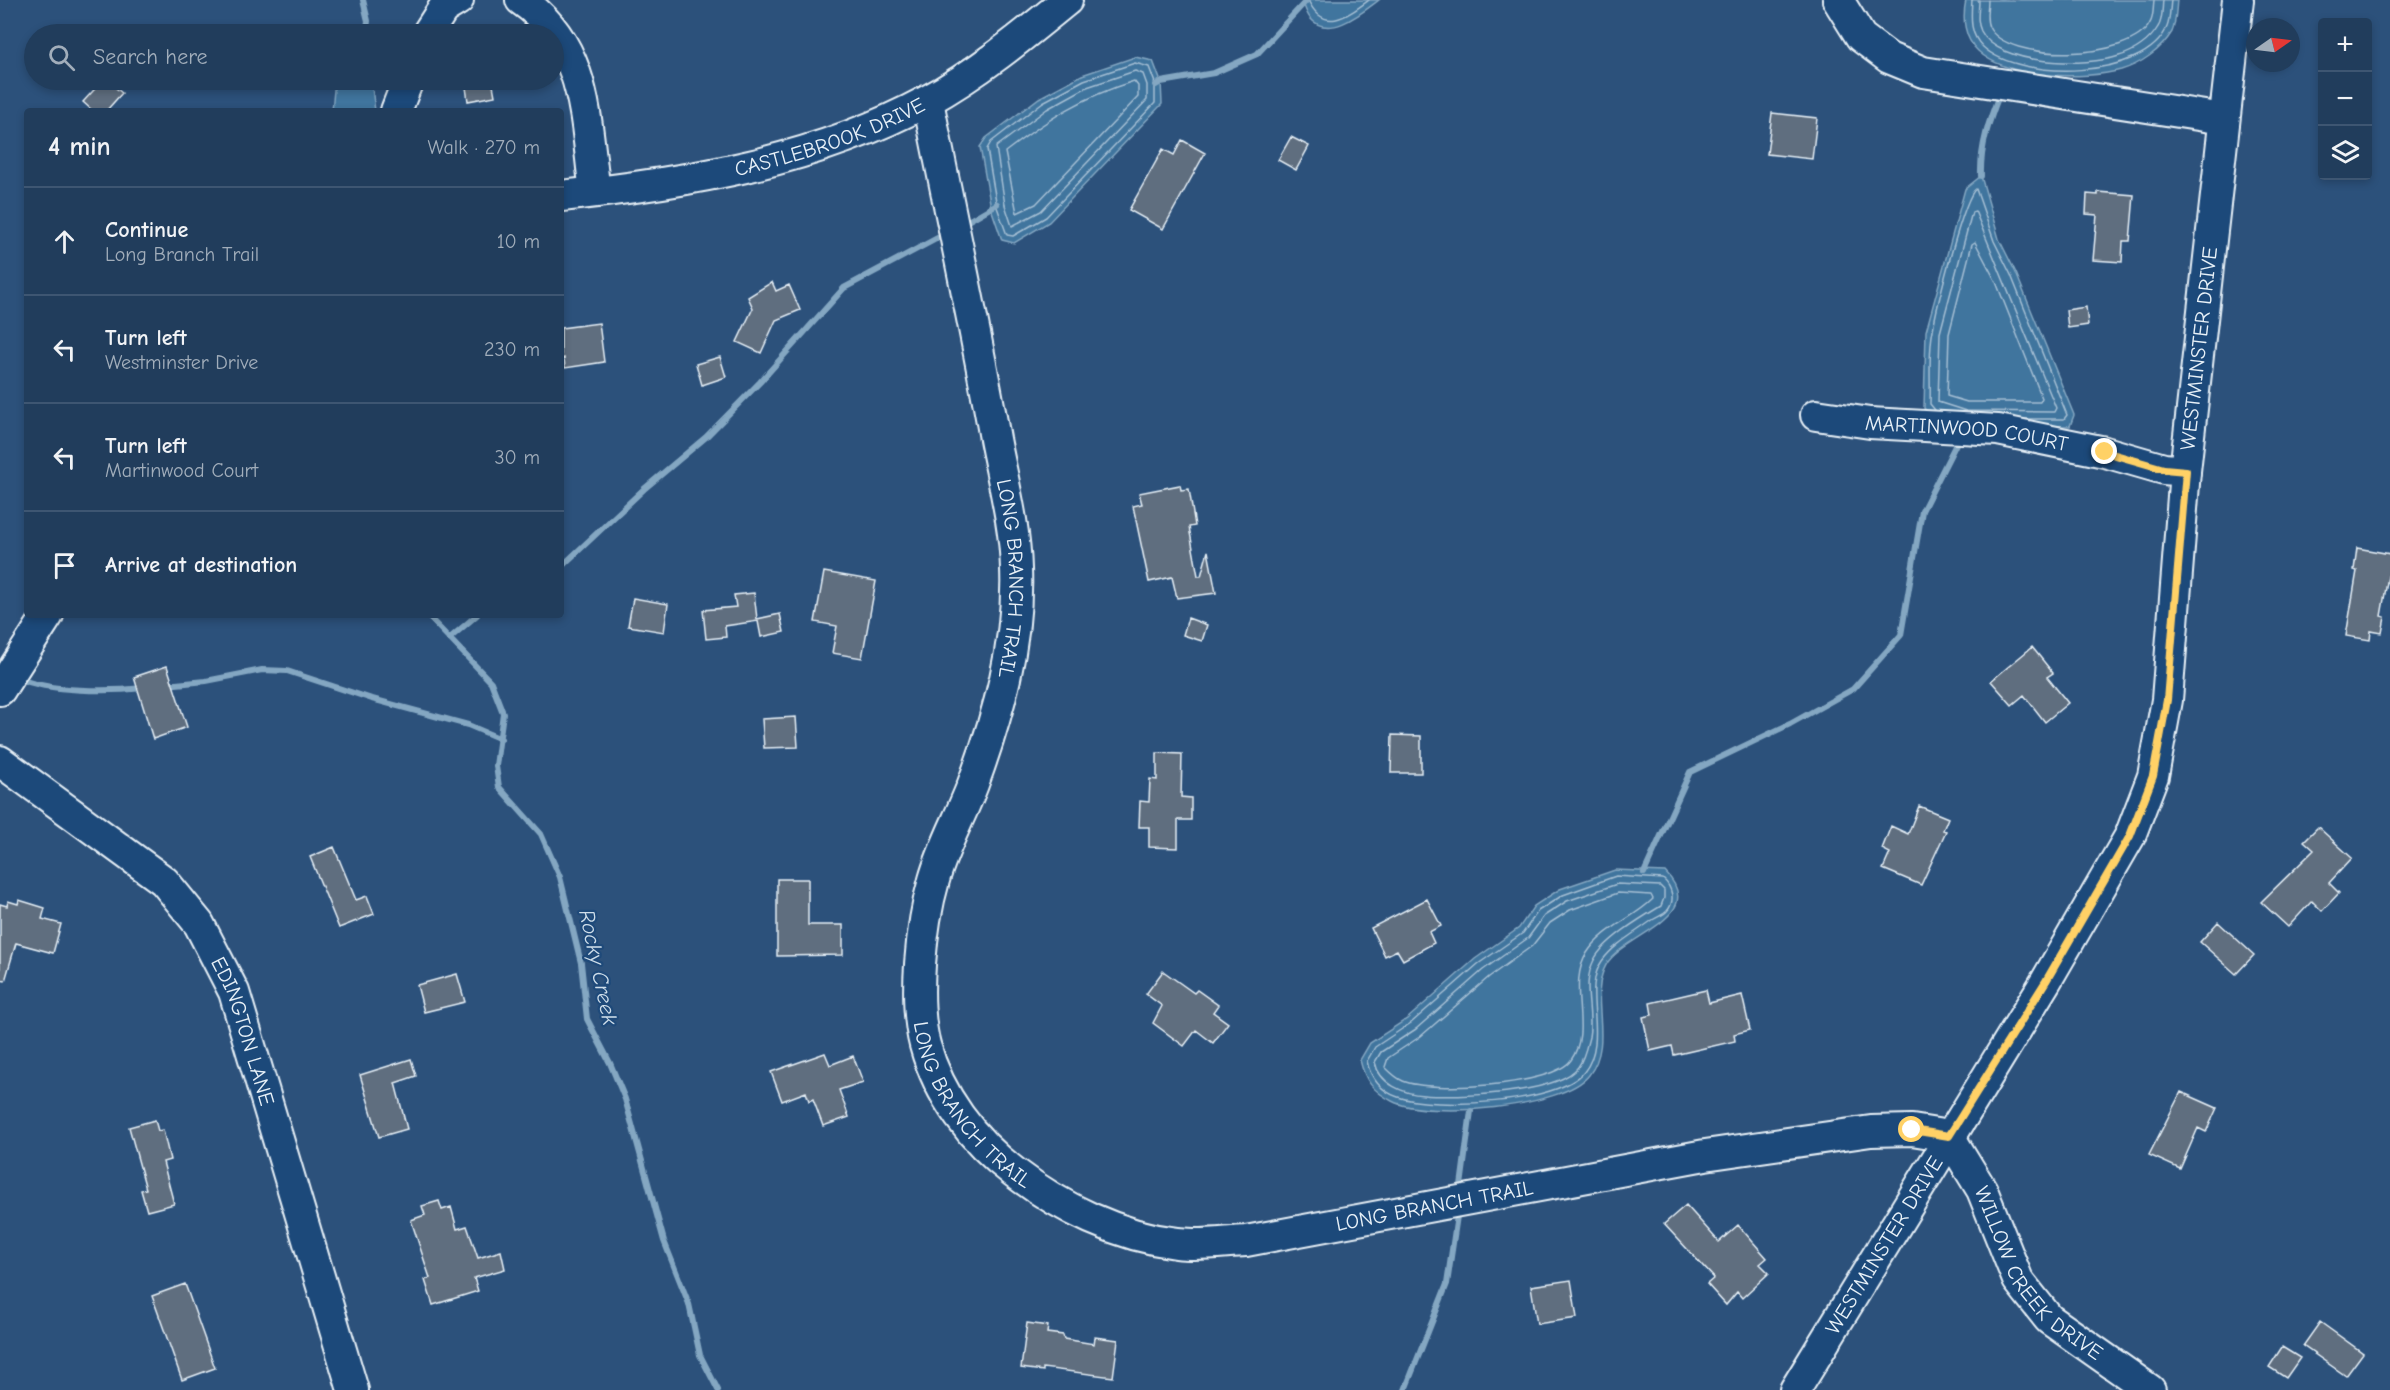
<!DOCTYPE html>
<html lang="en">
<head>
<meta charset="utf-8">
<style>
  :root { --surface:#213d5c; --page:#2d4865; --text:#f1f3f6; --muted:#a2aebb; --line:#3e5672 }
  body { margin:0; font-family:"Comic Neue",sans-serif; background:var(--page); color:var(--text) }
  .controls { position:absolute; right:18px; top:18px; display:grid; overflow:hidden; border-radius:6px; box-shadow:0 3px 9px #0003 }
  .controls button { width:54px; height:54px; display:grid; place-items:center; padding:0; border:0; border-bottom:2px solid var(--line); background:var(--surface); color:var(--text); font:30px sans-serif }
  .compass { position:absolute; left:2246px; top:18px; width:54px; height:54px; border-radius:50%; background:var(--surface); box-shadow:0 3px 9px #0003; rotate:76deg }
  .stop { position:absolute; width:18px; height:18px; margin:-14px; border:4px solid #ffd166; border-radius:50%; background:#fff }
  .stop.end { background:#ffd166; border-color:#fff; box-shadow:0 2px 6px #0008 }
  .list { margin:0; padding:0; list-style:none }
  h2 { display:flex; justify-content:space-between; align-items:center; height:78px; margin:0; padding:0 24px; font-size:26px }
  h2 small { font-size:20px; font-weight:400; color:var(--muted) }
  .list li { display:grid; grid-template-columns:39px 1fr auto; gap:18px; align-items:center; box-sizing:border-box; height:108px; padding:0 24px; border-top:2px solid var(--line) }
  .list b { display:block; font-size:22px; white-space:nowrap }
  .list p { margin:0; font-size:20px; white-space:nowrap; color:var(--muted) }
  .list em { font-size:20px; font-style:normal; color:var(--muted) }
  .icon { flex:none; width:33px; height:33px; fill:none; stroke:currentColor; stroke-width:2; stroke-linecap:round; stroke-linejoin:round }
  .map { position:relative; flex:none; width:2390px; height:1390px; overflow:hidden }
  .search { position:absolute; background:var(--surface); box-shadow:0 3px 9px #0003; left:24px; top:24px; width:540px; height:66px; display:flex; align-items:center; gap:15px; box-sizing:border-box; padding:0 21px; border-radius:33px; color:var(--muted); font-size:22px }
  .panel { position:absolute; background:var(--surface); box-shadow:0 3px 9px #0003; left:24px; top:108px; width:540px; height:510px; border-radius:6px }
  .map>svg:first-child { display:block }
  .water { fill:#41759e; stroke:#84a7c2; stroke-width:1.5 }
  .lines { fill:none; stroke-linecap:round; stroke-linejoin:round }
  .shore { stroke:#a5bfd4; stroke-width:1.5 }
  .stream { stroke:#84a7c2; stroke-width:6 }
  .building { fill:#5f6e7f; stroke:#e8f1f8; stroke-width:1.5 }
  .minor-casing { stroke:#e8f1f8; stroke-width:34 }
  .minor { stroke:#1f4a7a; stroke-width:30 }
  .route { stroke:#ffd166; stroke-width:8 }
  .labels { text-anchor:middle; stroke-width:4.5; stroke-linejoin:round; paint-order:stroke }
  .street-label { font-size:21px; fill:#e8f1f8; stroke:#1f4a7a }
  .water-label { font-size:22px; font-style:italic; fill:#cfdeea; stroke:#1f4a7a }
</style>
</head>
<body>
<div class="map">
<svg width="2390" height="1390" viewBox="0 0 2390 1390">
  <rect width="100%" height="100%" fill="#2c517b"/>
  <filter id="ink" filterUnits="userSpaceOnUse"><feTurbulence type="fractalNoise" baseFrequency=".0167" numOctaves="2"/><feDisplacementMap in="SourceGraphic" scale="12" xChannelSelector="R" yChannelSelector="G"/><feConvolveMatrix kernelMatrix="1 2 1 2 8 2 1 2 1" color-interpolation-filters="sRGB"/></filter>
  <g filter="url(#ink)">
    <!-- water -->
    <path class="water" d="M1302 0H1379C1363 12 1329 41 1310 18 1306 13 1304 5 1302 0Z
      M1966 0H2177C2176 10 2176 23 2172 32 2161 50 2141 64 2121 70 2084 80 2008 79 1978 51 1964 38 1962 18 1966 0Z
      M1135 57 1153 61 1161 82 1162 104 1049 222 1014 243 1002 240 991 208 980 147 986 138 1039 98 1082 75Z
      M335 80H371L375 111H332Z
      M1981 176 1999 239 2016 273 2074 415 2070 426 1977 424 1933 418 1924 408 1926 331 1965 189Z
      M1615 870 1665 872C1710 917 1624 934 1606 965 1588 997 1615 1042 1589 1075 1564 1108 1428 1120 1392 1101 1373 1091 1365 1081 1360 1060L1370 1043 1407 1019 1475 959 1519 928 1534 906 1560 889Z"/>
    <g class="lines">
      <!-- shore -->
      <path class="shore" d="M1308 0C1324 34 1346 17 1369 0
        M1972 0C1971 17 1969 34 1983 47 2019 81 2146 80 2167 27 2170 20 2170 8 2171 0
        M1979 0C1979 11 1976 20 1981 31 1998 66 2087 67 2119 56 2134 52 2150 41 2158 27 2163 20 2162 8 2163 0
        M1988 0C1988 10 1985 18 1989 27 2006 63 2131 61 2150 23 2154 17 2153 7 2154 0
        M1135 63 1149 67 1155 83V103L1046 217 1013 236 1007 235 997 207 987 149 991 142 1043 102 1084 80Z
        M1135 71 1143 74 1147 85V100L1041 211 1012 226 1005 205 996 147 1047 109 1087 87Z
        M1134 81 1138 86V97L1036 204 1017 213 1005 152C1048 119 1082 97 1134 81Z
        M1975 211 2056 408 2054 412 1966 411 1938 402 1940 333 1972 212Z
        M1975 242 1996 282 2042 398 2040 402H1967L1947 396 1949 334 1972 244Z
        M1935 410 1930 404C1931 380 1928 353 1933 330 1936 310 1964 195 1976 189L1994 241 2011 275 2067 415 2064 419H2024
        M1616 876 1663 879C1672 887 1676 901 1667 911 1664 915 1656 917 1651 921 1635 933 1614 944 1602 961 1581 990 1610 1039 1584 1072 1558 1104 1435 1110 1398 1097 1382 1092 1370 1078 1367 1061L1375 1047 1411 1023 1478 964 1523 933 1538 911 1563 895Z
        M1617 884 1660 886 1664 890V898L1661 906C1641 918 1604 940 1594 960 1581 985 1594 1012 1589 1037 1587 1045 1584 1059 1578 1067 1558 1094 1456 1098 1424 1095 1404 1094 1379 1084 1375 1062L1381 1052 1416 1029 1483 970 1528 938 1544 916 1567 901Z
        M1618 893 1651 895 1653 899C1633 919 1603 928 1587 953 1566 986 1593 1029 1571 1060 1553 1086 1431 1093 1403 1081 1396 1078 1390 1072 1385 1067L1388 1058 1421 1036 1489 977 1532 946 1550 923 1570 910Z"/>
      <!-- stream -->
      <path class="stream" d="M363 0 368 21 366 34
        M1156 85 1161 82 1214 73 1257 54 1307 0
        M1981 176C1980 147 1989 120 2000 93
        M961 225 997 204
        M561 567 644 489 706 437 760 382 844 288 947 233
        M427 615 491 682 503 713 496 766 499 787 541 834 560 877 581 963 587 1019 610 1063 625 1099 664 1241 689 1304 700 1355 718 1390
        M450 638 477 615
        M17 678C51 692 108 692 144 688
        M166 685 206 681 262 670 287 671 372 699 468 725 501 739
        M1644 873 1690 772 1790 724 1853 689 1901 635 1922 511 1960 436
        M1460 1193 1471 1111
        M1405 1390 1447 1284 1458 1209"/>
    </g>
    <!-- building -->
    <path class="building" d="M103 80H106L122 93 106 111H93L83 102Z
      M465 80H492L495 96 468 101Z
      M1772 113 1817 118 1812 159 1767 154Z
      M1291 137 1309 146 1296 170 1278 160Z
      M1182 140 1205 153 1163 229 1129 210 1163 149 1174 155Z
      M2098 192 2134 195 2130 241H2123L2122 262 2093 260 2097 215 2086 214 2087 194 2098 195Z
      M772 282 776 291 789 285 800 310 776 320 761 353 737 342 753 308 748 297Z
      M2086 307 2088 325 2068 328 2066 310Z
      M599 323 604 362 565 368 564 358 561 359V328Z
      M720 357 726 377 702 385 696 364Z
      M1180 485 1181 490 1189 489 1195 526 1189 527 1198 576H1201L1208 551 1216 593 1177 598 1172 577 1149 582 1133 506 1142 504 1139 493Z
      M2357 548 2390 554V577L2388 576 2381 616 2385 617 2382 633 2371 631 2370 640 2346 636 2357 571 2354 570Z
      M824 572 876 581 862 658 832 653 837 626 815 622Z
      M754 593 757 619 780 614 784 632 761 637 758 621 725 626 726 637 706 639 703 610 736 607 734 595Z
      M633 598 668 604 664 632 628 626Z
      M1188 618 1207 625 1202 641 1183 635Z
      M2032 647 2053 673 2047 677 2068 703 2045 722 2024 695 2012 705 1991 681Z
      M167 666 187 727 153 739 134 677Z
      M796 717 798 747 764 748 762 719Z
      M1392 735 1421 736V773H1391Z
      M1157 753 1182 754 1181 797 1191 798V820H1178V848L1149 847V827H1139L1140 801 1149 802 1150 779 1157 780Z
      M1919 806 1948 818 1943 830 1946 831 1921 885 1883 869 1890 853 1882 849 1891 826 1908 834Z
      M2318 827 2352 858 2329 883 2339 893 2322 911 2312 901 2288 927 2261 902 2314 850 2304 841Z
      M334 847 356 900 367 896 374 914 339 928 310 857Z
      M777 879H808V925H843V955L777 956Z
      M1427 899 1441 926 1429 932 1434 943 1403 960 1397 950 1385 956 1371 928Z
      M19 900 45 908 42 919 61 924 53 953 16 943 5 981 0 980V904L7 906 8 901 18 904Z
      M2218 922 2254 955 2236 974 2200 942Z
      M1163 971 1194 993 1197 990 1218 1005 1213 1012 1228 1023 1213 1043 1196 1030 1184 1046 1153 1023 1162 1006 1146 994Z
      M457 974 465 1002 424 1012 417 985Z
      M1706 990 1709 1003 1742 995 1750 1030 1734 1034 1735 1041 1674 1055 1672 1046 1650 1051 1643 1017 1652 1015 1650 1003Z
      M825 1053 830 1065 853 1056 863 1082 839 1090 849 1117 823 1126 813 1099 809 1101 806 1092 782 1101 771 1072Z
      M411 1059 416 1076 395 1083 407 1129 379 1137 360 1075Z
      M2181 1092 2217 1108 2206 1132 2198 1128 2180 1169 2149 1155Z
      M155 1120 158 1131 163 1130 170 1160 163 1162 174 1204 147 1211 141 1190 146 1189 129 1127Z
      M439 1201 442 1210 451 1207 457 1229 467 1226 478 1258 501 1251 505 1269 474 1278 478 1291 433 1305 425 1280 430 1278 411 1220 425 1215 422 1206Z
      M1686 1205 1719 1242 1738 1225 1767 1258 1760 1264 1769 1273 1742 1298 1737 1292 1726 1305 1707 1284 1714 1278 1664 1224Z
      M1571 1280 1577 1318 1537 1324 1531 1286Z
      M185 1284 215 1368 182 1380 152 1296Z
      M2320 1322 2363 1353 2346 1376 2303 1346Z
      M1027 1323 1048 1326 1047 1333 1063 1335 1064 1339 1094 1344 1095 1337 1118 1340 1113 1377 1043 1368V1371L1021 1368Z
      M2282 1347 2300 1358 2286 1378 2269 1367Z"/>
    <g class="lines">
      <defs>
        <g id="minor">
          <path d="M521 0C588 46 585 120 595 192"/>
          <path d="M1838 0 1861 37 1889 58 1923 72 2224 119"/>
          <path d="M427 34 443 9 458 0"/>
          <path id="s1" d="M928 101C950 213 975 326 995 439 1003 481 1015 526 1016 569 1019 642 998 716 973 784 961 816 943 847 934 880 921 925 913 1000 925 1045 939 1096 973 1141 1014 1172 1061 1208 1118 1236 1177 1243 1199 1246 1224 1242 1246 1241L1705 1155 1871 1131 1912 1130 1949 1136 1982 1190 2018 1280 2049 1319 2150 1390"/>
          <path d="M396 111 408 80"/>
          <path id="s2" d="M561 196C686 183 816 161 927 101 978 73 1023 36 1067 0"/>
          <path id="s3" d="M1816 415 1870 423 1998 430 2105 452 2164 469 2185 471"/>
          <path d="M0 690 48 615"/>
          <path id="s4" d="M0 761 164 881 199 924 234 992 353 1390"/>
          <path id="s5" d="M1795 1390 2046 981 2130 836 2153 776 2167 700 2185 471 2238 0"/>
        </g>
      </defs>
      <!-- minor casing -->
      <use href="#minor" class="minor-casing"/>
      <!-- minor -->
      <use href="#minor" class="minor"/>
    </g>
  </g>
  <g class="lines" filter="url(#ink)">
    <!-- route -->
    <path class="route" d="M1912 1130 1949 1136 2046 981 2130 836 2153 776 2167 700 2186 471 2164 469 2105 452"/>
  </g>
  <g class="labels">
    <!-- street labels -->
    <g class="street-label">
      <text dy="7" stroke="none"><textPath href="#s2" startOffset="276">CASTLEBROOK DRIVE</textPath></text>
      <text dy="7" stroke="none"><textPath href="#s5" startOffset="1142">WESTMINSTER DRIVE</textPath></text>
      <text dy="7" stroke="none"><textPath href="#s3" startOffset="152">MARTINWOOD COURT</textPath></text>
      <text dy="7" stroke="none"><textPath href="#s1" startOffset="486">LONG BRANCH TRAIL</textPath></text>
      <text dy="7" stroke="none"><textPath href="#s4" startOffset="375">EDINGTON LANE</textPath></text>
      <text dy="7" stroke="none"><textPath href="#s1" startOffset="1044">LONG BRANCH TRAIL</textPath></text>
      <text dy="7" stroke="none"><textPath href="#s1" startOffset="1566">LONG BRANCH TRAIL</textPath></text>
      <text dy="7" stroke="none"><textPath href="#s5" startOffset="170">WESTMINSTER DRIVE</textPath></text>
      <text dy="7" stroke="none"><textPath href="#s1" startOffset="2254">WILLOW CREEK DRIVE</textPath></text>
    </g>
    <!-- water labels -->
    <g class="water-label">
      <text transform="translate(599 967) rotate(78)" y="8">Rocky Creek</text>
    </g>
  </g>
</svg>
<div class="controls">
<button>+</button>
<button>−</button>
<button><svg class="icon" aria-label="layers" viewBox="0 0 24 24"><path d="M12 4l9 5-9 5-9-5zM3 14l9 5 9-5"/></svg></button>
</div>
<svg class="compass" viewBox="-18 -18 36 36"><path d="M0-13l5 13h-10z" fill="#e53935"/><path d="M0 13l5-13h-10z" fill="#a2aebb"/></svg>
<div class="stop" style="left:1912px;top:1130px"></div>
<div class="stop end" style="left:2105px;top:452px"></div>
<div class="search"><svg class="icon" aria-label="search" viewBox="0 0 24 24"><circle cx="10" cy="10" r="6"/><path d="M15 15l6 6"/></svg>Search here</div>
<section class="panel">
<h2>4 min<small>Walk · 270 m</small></h2>
<ul class="list">
<li><svg class="icon" aria-label="ahead" viewBox="0 0 24 24"><path d="M12 20V5M6 11l6-6 6 6"/></svg><div><b>Continue</b><p>Long Branch Trail</p></div><em>10 m</em></li>
<li><svg class="icon" aria-label="left" viewBox="0 0 24 24"><path d="M17 20v-9H6M10 6l-5 5 5 5"/></svg><div><b>Turn left</b><p>Westminster Drive</p></div><em>230 m</em></li>
<li><svg class="icon" aria-label="left" viewBox="0 0 24 24"><path d="M17 20v-9H6M10 6l-5 5 5 5"/></svg><div><b>Turn left</b><p>Martinwood Court</p></div><em>30 m</em></li>
<li><svg class="icon" aria-label="arrive" viewBox="0 0 24 24"><path d="M6 21V4h12l-3 4 3 4H6"/></svg><div><b>Arrive at destination</b></div></li>
</ul>
</section>
</div>
</body>
</html>
